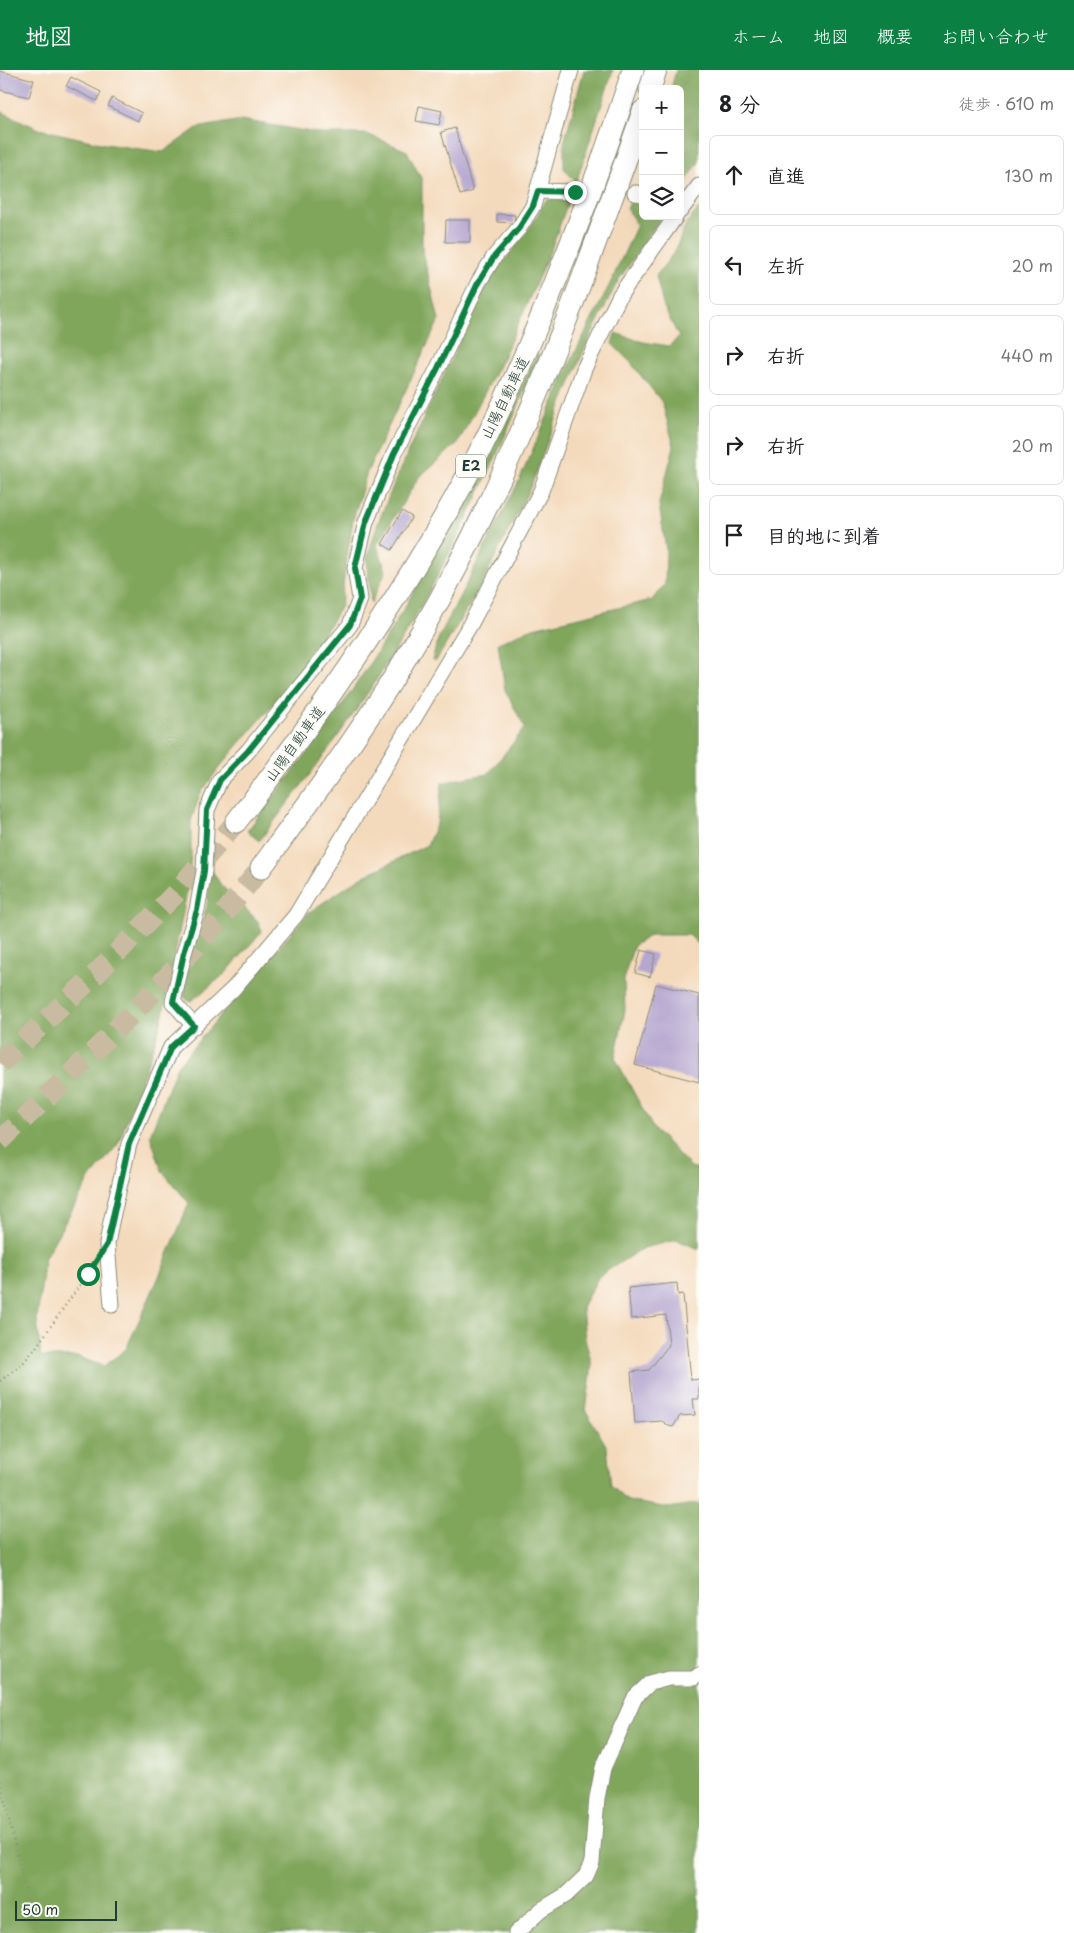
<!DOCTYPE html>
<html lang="ja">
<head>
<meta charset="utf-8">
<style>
  :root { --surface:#fff; --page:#f2f2f2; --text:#202124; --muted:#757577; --line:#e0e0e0; --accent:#0b8043 }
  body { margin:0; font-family:"Playpen Sans","Klee One",sans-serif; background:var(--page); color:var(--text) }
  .controls { position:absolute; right:15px; top:15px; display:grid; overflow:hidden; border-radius:8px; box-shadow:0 5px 20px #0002 }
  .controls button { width:45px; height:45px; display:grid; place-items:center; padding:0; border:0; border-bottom:1px solid var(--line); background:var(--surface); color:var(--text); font:25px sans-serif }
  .scale { position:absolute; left:15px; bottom:12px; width:102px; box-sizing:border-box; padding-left:5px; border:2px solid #1f3d34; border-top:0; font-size:14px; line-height:18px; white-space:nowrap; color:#1f3d34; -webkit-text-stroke:4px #fdfcf7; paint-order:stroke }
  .stop { position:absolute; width:15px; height:15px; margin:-11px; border:4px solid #0b8043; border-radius:50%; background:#fff }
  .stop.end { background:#0b8043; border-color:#fff; box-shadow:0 1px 5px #0008 }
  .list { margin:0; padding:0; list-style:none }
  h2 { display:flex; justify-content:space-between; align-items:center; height:65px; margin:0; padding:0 20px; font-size:21px }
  h2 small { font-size:16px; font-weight:400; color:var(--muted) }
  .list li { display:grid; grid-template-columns:32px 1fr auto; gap:15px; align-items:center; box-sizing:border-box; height:80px; margin:0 10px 10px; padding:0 10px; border:1px solid var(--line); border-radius:8px }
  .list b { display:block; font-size:19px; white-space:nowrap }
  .list em { font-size:16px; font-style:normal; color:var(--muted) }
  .icon { flex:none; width:28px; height:28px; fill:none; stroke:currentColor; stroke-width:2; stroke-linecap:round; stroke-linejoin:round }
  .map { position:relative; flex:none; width:699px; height:1863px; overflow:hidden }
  header { display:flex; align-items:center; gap:30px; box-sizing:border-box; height:70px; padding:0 25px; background:var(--accent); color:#fff }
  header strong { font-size:24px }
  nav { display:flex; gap:28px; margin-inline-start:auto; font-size:18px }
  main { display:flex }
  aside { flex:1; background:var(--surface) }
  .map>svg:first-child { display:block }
  .forest { fill:#80a65c; stroke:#507248 }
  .building { fill:#b5a7d0 }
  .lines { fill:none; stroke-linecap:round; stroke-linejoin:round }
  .highway-tunnel { stroke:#c9bba1; stroke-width:21; stroke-dasharray:21 11; stroke-linecap:butt }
  .minor-casing { stroke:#8a8c78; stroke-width:17 }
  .highway-casing { stroke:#8a8c78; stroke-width:23 }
  .path { stroke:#8a8c78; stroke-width:2.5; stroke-dasharray:1 4; stroke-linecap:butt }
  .minor { stroke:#fff; stroke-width:15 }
  .highway { stroke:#fff; stroke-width:21 }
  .route { stroke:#0b8043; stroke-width:6 }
  .labels { text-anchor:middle; stroke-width:4.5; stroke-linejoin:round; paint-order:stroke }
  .shield { fill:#fdfcf7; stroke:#62766e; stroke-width:1 }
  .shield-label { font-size:14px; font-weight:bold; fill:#1f3d34 }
  .street-label { font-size:15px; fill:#1f3d34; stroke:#fdfcf7 }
</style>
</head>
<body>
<header>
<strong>地図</strong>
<nav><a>ホーム</a><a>地図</a><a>概要</a><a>お問い合わせ</a></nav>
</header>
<main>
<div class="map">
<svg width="699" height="1863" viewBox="0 0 699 1863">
  <rect width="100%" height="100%" fill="#fdfcf7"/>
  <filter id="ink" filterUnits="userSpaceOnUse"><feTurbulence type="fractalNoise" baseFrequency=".02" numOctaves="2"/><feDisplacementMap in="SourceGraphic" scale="10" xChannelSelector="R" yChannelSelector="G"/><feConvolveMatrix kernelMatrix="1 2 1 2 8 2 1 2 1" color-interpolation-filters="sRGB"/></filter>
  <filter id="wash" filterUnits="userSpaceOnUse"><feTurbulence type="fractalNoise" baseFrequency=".0096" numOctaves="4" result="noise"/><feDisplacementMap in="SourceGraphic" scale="20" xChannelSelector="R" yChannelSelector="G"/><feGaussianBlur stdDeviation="1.12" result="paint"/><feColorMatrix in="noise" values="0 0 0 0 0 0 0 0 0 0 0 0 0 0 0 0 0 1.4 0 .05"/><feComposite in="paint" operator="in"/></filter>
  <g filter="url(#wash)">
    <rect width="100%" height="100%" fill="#f4dabc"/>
    <!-- forest -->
    <path class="forest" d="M584 0H613L576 113 564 98V73Z
      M676 0H699V92L684 114 680 113V19H671Z
      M0 41 39 59 105 74 163 82 197 58 241 50 323 64H367L407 81 422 110V179L439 250 367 402 353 450 345 499 341 536 301 602 218 699 200 724 191 751V786L188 817 163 945 151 984 118 1074 90 1109 45 1187 37 1249 41 1287H78L104 1296 126 1279 158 1209 189 1133 162 1101 150 1065 177 996 309 842 360 808 427 775 437 753 442 713 458 709 488 704 525 658 505 620 498 573 533 558 652 530 665 514 666 480 659 434 674 376 662 332 630 292 612 274 615 263 643 272 669 276 679 267 664 238 656 206 675 181 686 154 699 138V875L689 865H651L634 875 624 907 625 940 615 988 653 1058 691 1097 699 1099V1179L677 1170 643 1178 599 1206 582 1237 585 1268 592 1295 586 1341 607 1377 611 1416 628 1431 669 1438 699 1433V1863H0Z
      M552 129 568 132 552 177 503 288 458 373 419 407 377 475 386 501 371 533 367 488 378 453 400 399 486 215 531 156 546 130Z
      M632 129 643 130V146H662L618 211 587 273 560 338 531 416 480 517 436 591 432 590 438 569 519 411 573 287 610 214 637 155 627 139Z
      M537 284 540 285C492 399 441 512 373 615 338 669 298 720 259 771L247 761C283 715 318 670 351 622 423 515 482 400 537 284Z
      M211 799 221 815 258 851 262 861 225 904 190 932 184 927 187 900 207 836Z"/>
    <g id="blocks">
      <!-- building -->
      <path class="building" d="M0 1 34 10 29 27 0 20Z
        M71 7 101 22 97 31 66 16Z
        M112 28 142 43 138 51 108 36Z
        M419 36 442 41 439 55 416 51Z
        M455 58 473 121 460 125 441 62Z
        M497 144 515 145 514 153 497 152Z
        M446 150H470V172H445Z
        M402 441 412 447 392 480 382 474Z
        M641 880 656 884 650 907 635 903Z
        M656 914 699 925V1012L635 995Z
        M677 1213 678 1225 683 1224 691 1310 699 1309V1329H693L695 1345 680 1346 673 1357 669 1356 662 1351 635 1353 631 1302 649 1300 669 1275 666 1245 631 1249 628 1218Z"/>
    </g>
  </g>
  <g filter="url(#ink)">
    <use href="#blocks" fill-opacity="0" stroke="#8a8c78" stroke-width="1"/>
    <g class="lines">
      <!-- highway-tunnel -->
      <path class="highway-tunnel" d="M0 993 97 903 174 825 236 752
        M0 1071C72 1004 142 936 208 863 226 842 243 820 261 798"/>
      <defs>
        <path id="minor" d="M538 121 575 122
          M635 123 643 124
          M680 141 699 116
          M194 956 173 932 184 883 197 840 204 801 207 740 220 710 248 681 350 555 360 529 355 498 366 452 394 384 438 298 478 213 494 187 519 158 533 136 571 0
          M112 1235 107 1174 111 1152 129 1074 171 977 233 919 296 845 470 555 541 421 584 299 620 225 676 146
          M516 1863 541 1840 566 1825 586 1806 592 1792 597 1728 603 1698 635 1627 650 1613 669 1608H694L699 1604"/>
        <path id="highway" d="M650 19 656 0
          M236 752C316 649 391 542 455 428 502 343 540 253 575 162 596 108 615 55 633 0
          M261 798C318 720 376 642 424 557 494 436 547 305 595 174 611 130 628 86 643 41"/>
      </defs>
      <!-- minor casing -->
      <use href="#minor" class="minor-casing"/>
      <!-- highway casing -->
      <use href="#highway" class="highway-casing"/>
      <!-- path -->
      <path class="path" d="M0 1311 22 1294 34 1280 94 1195
        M0 1711 35 1863"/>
      <!-- minor -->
      <use href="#minor" class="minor"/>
      <!-- highway -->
      <use href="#highway" class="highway"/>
    </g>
  </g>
  <g class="lines" filter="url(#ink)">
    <!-- route -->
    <path class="route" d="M88 1204 107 1174 129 1074 171 977 194 956 173 932 184 883 197 840 204 801 207 740 220 710 248 681 350 555 360 529 355 498 366 452 394 384 438 298 478 213 494 187 519 158 533 136 538 121 575 122"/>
  </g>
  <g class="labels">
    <!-- shield labels -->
    <rect class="shield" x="456" y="384.5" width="30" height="23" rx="4"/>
    <g class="shield-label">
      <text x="471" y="401">E2</text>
    </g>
    <!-- street labels -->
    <g class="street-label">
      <text transform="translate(505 328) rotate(-64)" y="5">山陽自動車道</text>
      <text transform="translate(295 674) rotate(-54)" y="5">山陽自動車道</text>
    </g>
  </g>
</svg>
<div class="controls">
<button>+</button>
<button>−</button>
<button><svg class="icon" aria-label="layers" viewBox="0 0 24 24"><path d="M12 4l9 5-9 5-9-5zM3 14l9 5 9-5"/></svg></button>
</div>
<div class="scale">50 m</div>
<div class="stop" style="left:88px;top:1204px"></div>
<div class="stop end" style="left:575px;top:122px"></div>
</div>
<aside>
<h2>8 分<small>徒歩 · 610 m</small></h2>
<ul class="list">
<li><svg class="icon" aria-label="ahead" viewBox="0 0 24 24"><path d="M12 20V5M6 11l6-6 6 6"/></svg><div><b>直進</b></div><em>130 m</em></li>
<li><svg class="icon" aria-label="left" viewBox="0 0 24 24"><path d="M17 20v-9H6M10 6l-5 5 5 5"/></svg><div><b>左折</b></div><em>20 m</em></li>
<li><svg class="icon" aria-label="right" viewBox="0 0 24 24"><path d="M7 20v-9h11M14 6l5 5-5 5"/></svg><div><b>右折</b></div><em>440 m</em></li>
<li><svg class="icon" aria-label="right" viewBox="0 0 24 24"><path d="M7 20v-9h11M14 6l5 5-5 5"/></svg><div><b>右折</b></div><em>20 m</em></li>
<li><svg class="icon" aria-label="arrive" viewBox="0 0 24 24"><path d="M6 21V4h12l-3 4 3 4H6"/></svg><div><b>目的地に到着</b></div></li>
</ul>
</aside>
</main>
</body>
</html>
